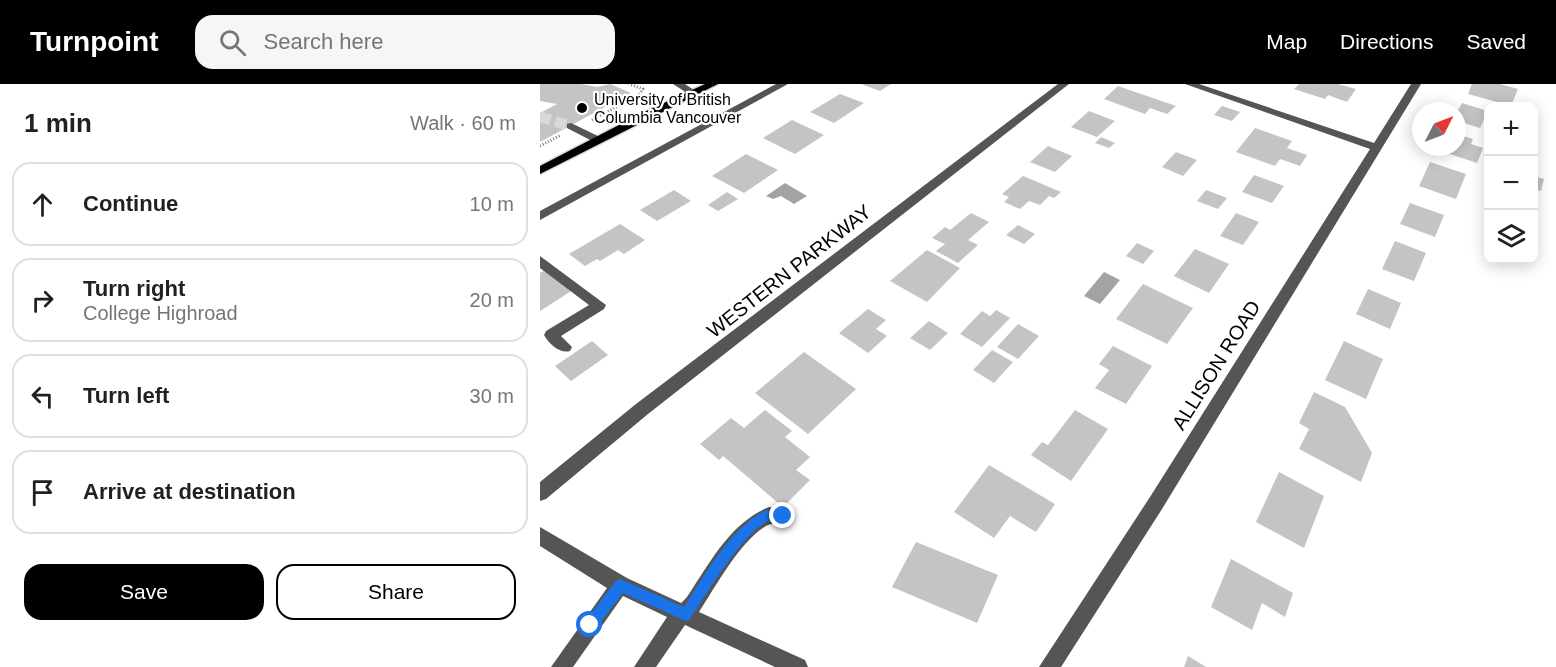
<!DOCTYPE html>
<html lang="en">
<head>
<meta charset="utf-8">
<style>
  :root { --surface:#fff; --page:#f6f6f6; --text:#202124; --muted:#757577; --line:#e0e0e0; --accent:#000 }
  body { margin:0; font-family:Helvetica,sans-serif; background:var(--page); color:var(--text) }
  .controls { position:absolute; right:18px; top:18px; display:grid; overflow:hidden; border-radius:12px; box-shadow:0 3px 15px #0003 }
  .controls button { width:54px; height:54px; display:grid; place-items:center; padding:0; border:0; border-bottom:2px solid var(--line); background:var(--surface); color:var(--text); font:30px sans-serif }
  .compass { position:absolute; left:872px; top:18px; width:54px; height:54px; border-radius:50%; background:var(--surface); box-shadow:0 3px 15px #0003; rotate:48deg }
  .stop { position:absolute; width:18px; height:18px; margin:-14px; border:4px solid #1a73e8; border-radius:50%; background:#fff }
  .stop.end { background:#1a73e8; border-color:#fff; box-shadow:0 2px 6px #0008 }
  .list { margin:0; padding:0; list-style:none }
  h2 { display:flex; justify-content:space-between; align-items:center; height:78px; margin:0; padding:0 24px; font-size:26px }
  h2 small { font-size:20px; font-weight:400; color:var(--muted) }
  .list li { display:grid; grid-template-columns:39px 1fr auto; gap:18px; align-items:center; box-sizing:border-box; height:84px; margin:0 12px 12px; padding:0 12px; border:2px solid var(--line); border-radius:18px }
  .list b { display:block; font-size:22px; white-space:nowrap }
  .list p { margin:0; font-size:20px; white-space:nowrap; color:var(--muted) }
  .list em { font-size:20px; font-style:normal; color:var(--muted) }
  .actions { display:flex; gap:12px; padding:18px 24px }
  .actions a { flex:1; padding:14px 0; border:2px solid var(--accent); border-radius:18px; text-align:center; font-size:21px; color:var(--accent) }
  .actions .main { background:var(--accent); color:#fff }
  .icon { flex:none; width:33px; height:33px; fill:none; stroke:currentColor; stroke-width:2; stroke-linecap:round; stroke-linejoin:round }
  .map { position:relative; flex:none; width:1016px; height:583px; overflow:hidden }
  header { display:flex; align-items:center; gap:36px; box-sizing:border-box; height:84px; padding:0 30px; background:var(--accent); color:#fff }
  header strong { font-size:28px }
  nav { display:flex; gap:33px; margin-inline-start:auto; font-size:21px }
  .search { width:420px; height:54px; background:var(--page); display:flex; align-items:center; gap:15px; box-sizing:border-box; padding:0 21px; border-radius:18px; color:var(--muted); font-size:22px }
  main { display:flex }
  aside { flex:1; background:var(--surface) }
  .map>svg:first-child { display:block }
  .water { fill:#a3a3a3 }
  .building { fill:#c4c4c4 }
  .lines { fill:none; stroke-linecap:round; stroke-linejoin:round }
  .minor-tunnel { stroke:#d9d9d9; stroke-width:11; stroke-dasharray:11 5; stroke-linecap:butt }
  .major-casing { stroke:#dbdbdb; stroke-width:3 }
  .path { stroke:#777; stroke-width:3; stroke-dasharray:1 2; stroke-linecap:butt }
  .minor { fill:#555; fill-rule:evenodd }
  .major { fill:#000; fill-rule:evenodd }
  .route { fill:#1a73e8 }
  .poi-dot { fill:#000; stroke:#fff; stroke-width:2 }
  .labels { text-anchor:middle; stroke-width:4.5; stroke-linejoin:round; paint-order:stroke }
  .far-poi-label { font-size:16px; fill:#000; stroke:#fff; text-anchor:start }
  .street-label { font-size:20px; fill:#000; stroke:#fff }
</style>
</head>
<body>
<header>
<strong>Turnpoint</strong>
<div class="search"><svg class="icon" aria-label="search" viewBox="0 0 24 24"><circle cx="10" cy="10" r="6"/><path d="M15 15l6 6"/></svg>Search here</div>
<nav><a>Map</a><a>Directions</a><a>Saved</a></nav>
</header>
<main>
<aside>
<h2>1 min<small>Walk · 60 m</small></h2>
<ul class="list">
<li><svg class="icon" aria-label="ahead" viewBox="0 0 24 24"><path d="M12 20V5M6 11l6-6 6 6"/></svg><div><b>Continue</b></div><em>10 m</em></li>
<li><svg class="icon" aria-label="right" viewBox="0 0 24 24"><path d="M7 20v-9h11M14 6l5 5-5 5"/></svg><div><b>Turn right</b><p>College Highroad</p></div><em>20 m</em></li>
<li><svg class="icon" aria-label="left" viewBox="0 0 24 24"><path d="M17 20v-9H6M10 6l-5 5 5 5"/></svg><div><b>Turn left</b></div><em>30 m</em></li>
<li><svg class="icon" aria-label="arrive" viewBox="0 0 24 24"><path d="M6 21V4h12l-3 4 3 4H6"/></svg><div><b>Arrive at destination</b></div></li>
</ul>
<div class="actions"><a class="main">Save</a><a>Share</a></div>
</aside>
<div class="map">
<svg width="1016" height="583" viewBox="0 0 1016 583">
  <rect width="100%" height="100%" fill="#fff"/>
  <!-- water -->
  <path class="water" d="M245 99 267 112 254 120 241 112 233 115 226 112Z
    M564 188 580 196 560 220 544 212Z"/>
  <!-- building -->
  <path class="building" d="M0 0H41L57 3 70 0 91 9 0 58V29L17 20 0 17Z
    M321 0H351L340 7Z
    M759 0H798L816 5 807 18 788 11 785 15 754 5Z
    M932 0H960L978 5 971 22 928 10Z
    M578 2 636 22 627 30 610 24 605 30 564 15Z
    M300 10 324 19 294 39 270 28Z
    M922 19 948 27 940 44 917 37V28Z
    M682 22 700 28 692 37 674 31Z
    M549 27 575 37 557 53 531 43Z
    M252 36 284 51 255 70 223 54Z
    M715 44 752 57 747 64 767 71 760 82 740 75 735 82 696 68Z
    M917 50 933 55 931 60 943 64 937 79 898 66 899 63H917Z
    M561 53 575 59 569 64 555 59Z
    M508 62 532 72 515 88 490 78Z
    M636 68 657 76 643 92 622 83Z
    M206 70 238 86 204 109 172 92Z
    M890 78 926 90 916 115 879 102Z
    M714 91 744 102 732 119 702 108Z
    M483 92 521 108 514 114 509 112 500 121 489 117 480 125 464 118 469 113 462 110Z
    M993 92 1004 95 1001 107 993 105Z
    M134 106 151 117 117 137 100 126Z
    M666 106 687 114 678 125 657 117Z
    M187 108 198 115 178 127 168 121Z
    M870 119 904 131 895 153 860 140Z
    M431 129 449 138 428 156 438 161 418 179 396 167 405 160 392 154 405 143 410 146Z
    M696 129 719 138 703 161 680 152Z
    M80 140 105 156 84 170 78 166 60 177 57 175 45 182 29 170Z
    M478 141 495 150 484 160 466 151Z
    M855 157 886 169 874 197 842 185Z
    M597 159 614 167 603 180 586 172Z
    M655 165 689 180 669 209 634 192Z
    M387 166 420 184 387 218 350 197Z
    M6 185 33 206 0 227V189Z
    M603 200 653 224 627 260 576 235Z
    M828 205 861 219 850 245 816 230Z
    M328 225 346 236 336 245 347 252 328 269 299 249Z
    M456 226 470 234 442 263 420 250 442 227 450 232Z
    M389 237 408 249 390 266 370 254Z
    M478 240 499 252 478 275 457 263Z
    M52 257 68 271 31 297 15 282Z
    M804 257 843 275 826 315 785 296Z
    M573 262 612 282 586 320 555 304 569 286 559 280Z
    M452 266 473 278 454 299 433 286Z
    M264 268 316 305 268 350 215 309Z
    M774 308 805 323 832 369 821 398 759 365 769 345 759 339Z
    M225 326 252 347 245 353 270 373 256 386 270 396 243 423 183 372 179 376 160 360 191 334 204 344Z
    M535 326 568 345 531 397 491 371 502 358 508 361Z
    M449 381 515 420 496 448 470 432 454 454 414 428Z
    M739 388 784 412 764 464 716 438Z
    M376 458 458 491 437 539 352 503Z
    M691 475 753 509 745 533 722 519 712 546 671 523Z
    M648 572 666 583H644Z"/>
  <g class="lines">
    <!-- minor-tunnel -->
    <path class="minor-tunnel" d="M0 33 31 42"/>
    <defs>
      <path id="major" d="M165 0H178L0 90V82L102 29Z"/>
    </defs>
    <!-- major casing -->
    <use href="#major" class="major-casing"/>
    <!-- path -->
    <path class="path" d="M52 36 99 11 103 5 89 0
      M0 62 21 51"/>
    <!-- minor -->
    <path class="minor" d="M133 0H145L158 9 150 11Z
      M236 0H248L0 136V127Z
      M518 0H529L108 330 6 415 0 417V398L96 320Z
      M645 0H659L834 59 871 0H881L622 425 521 583H499L610 413 830 65Z
      M31 39 62 54 63 56 58 59 54 58 27 44V40Z
      M0 172 66 221 64 225 21 252 32 263 30 267C20 270 9 260 4 251L6 247 49 221 0 184Z
      M229 423 249 426 252 432 249 438C242 441 233 438 226 442 200 457 176 502 159 528L265 576 268 583H235L145 541 116 583H94L127 533 83 512 33 583H11L67 504 0 462V443L87 494 141 519C148 514 154 501 160 493 178 465 197 436 229 423Z"/>
    <!-- major -->
    <use href="#major" class="major"/>
  </g>
  <!-- route -->
  <path class="route" d="M227 426 243 427 249 432 243 438C239 438 233 436 229 437 206 444 164 514 150 535L146 537 83 509 55 545 50 547 46 545 44 541 46 536 76 497 80 495 144 523C164 492 191 442 227 426Z"/>
  <!-- markers -->
  <circle class="poi-dot" cx="42" cy="24" r="6"/>
  <g class="labels">
    <!-- far-poi labels -->
    <g class="far-poi-label">
      <text x="54" y="21">University of British<tspan x="54" dy="18">Columbia Vancouver</tspan></text>
    </g>
    <!-- street labels -->
    <g class="street-label">
      <text transform="translate(249 187) rotate(-38)" y="7">WESTERN PARKWAY</text>
      <text transform="translate(676 281) rotate(-58)" y="7">ALLISON ROAD</text>
    </g>
  </g>
</svg>
<div class="controls">
<button>+</button>
<button>−</button>
<button><svg class="icon" aria-label="layers" viewBox="0 0 24 24"><path d="M12 4l9 5-9 5-9-5zM3 14l9 5 9-5"/></svg></button>
</div>
<svg class="compass" viewBox="-18 -18 36 36"><path d="M0-13l5 13h-10z" fill="#e53935"/><path d="M0 13l5-13h-10z" fill="#757577"/></svg>
<div class="stop" style="left:50px;top:541px"></div>
<div class="stop end" style="left:243px;top:432px"></div>
</div>
</main>
</body>
</html>
